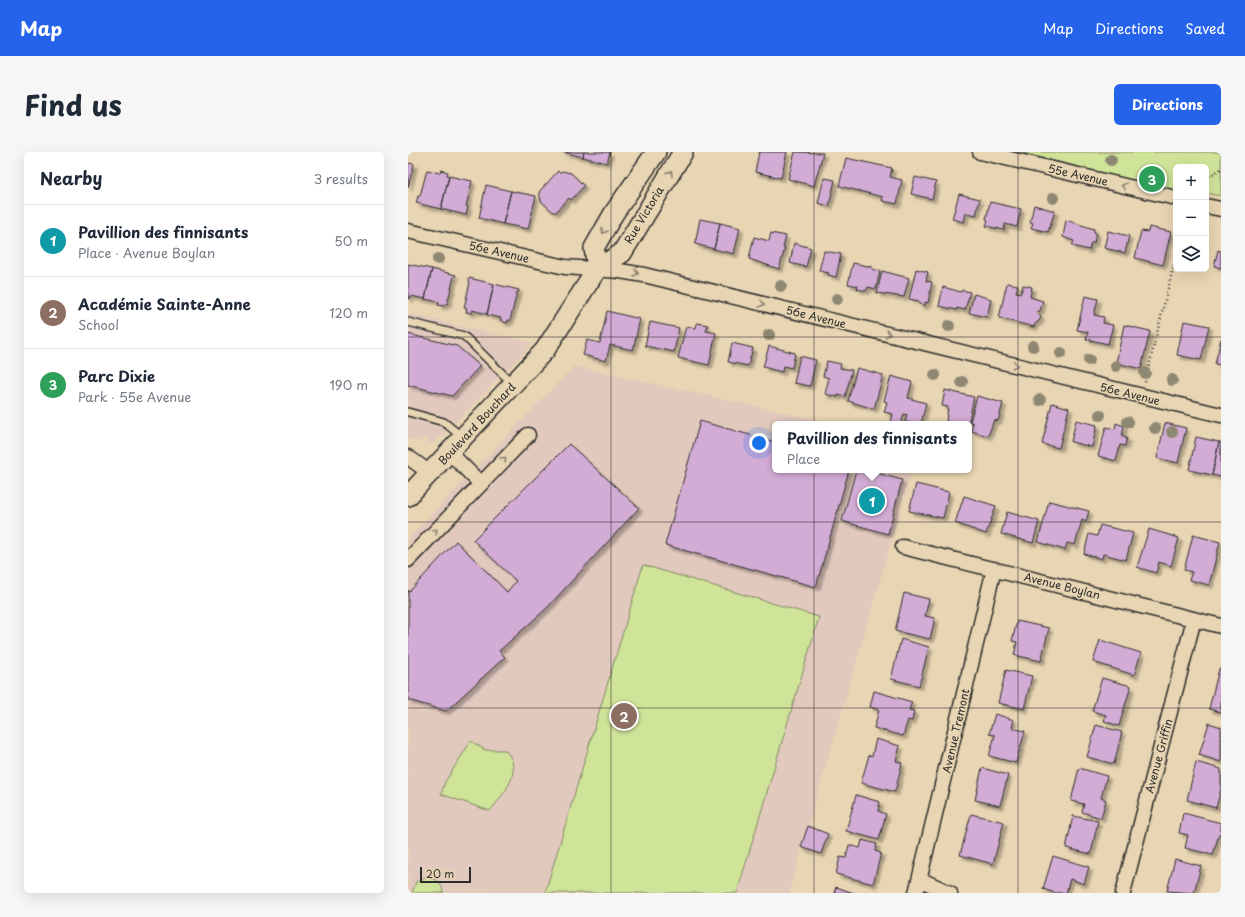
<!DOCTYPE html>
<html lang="en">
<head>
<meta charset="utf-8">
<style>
  :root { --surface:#fff; --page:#f6f6f7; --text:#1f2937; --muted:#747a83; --line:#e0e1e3; --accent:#2563eb }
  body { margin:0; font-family:"Playpen Sans",sans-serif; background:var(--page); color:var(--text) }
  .controls { position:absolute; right:12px; top:12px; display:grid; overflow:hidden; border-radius:6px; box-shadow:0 4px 16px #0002 }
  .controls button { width:36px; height:36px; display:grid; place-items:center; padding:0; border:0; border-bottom:1px solid var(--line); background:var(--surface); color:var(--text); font:20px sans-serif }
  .scale { position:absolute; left:12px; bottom:10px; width:51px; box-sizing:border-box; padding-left:4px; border:2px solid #2b2b2b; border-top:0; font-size:11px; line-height:14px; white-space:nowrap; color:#2b2b2b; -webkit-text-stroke:3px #e8d5b3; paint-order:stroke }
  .you { position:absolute; left:351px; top:291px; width:14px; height:14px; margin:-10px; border:3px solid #fff; border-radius:50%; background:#1a73e8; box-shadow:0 0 0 6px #1a73e833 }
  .badge { display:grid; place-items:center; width:26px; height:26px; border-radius:50%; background:var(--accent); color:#fff; font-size:13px; font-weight:700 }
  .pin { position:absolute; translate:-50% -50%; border:2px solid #fff; box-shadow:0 1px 4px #0006 }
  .popup { position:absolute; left:364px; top:269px; width:200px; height:52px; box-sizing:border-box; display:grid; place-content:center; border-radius:6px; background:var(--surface); filter:drop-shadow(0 1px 3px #0005); font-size:13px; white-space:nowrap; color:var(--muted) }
  .popup b { font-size:15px; color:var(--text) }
  .popup::after { content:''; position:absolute; left:50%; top:100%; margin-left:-8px; border:8px solid transparent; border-top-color:var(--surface) }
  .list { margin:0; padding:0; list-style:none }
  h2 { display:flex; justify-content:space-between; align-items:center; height:52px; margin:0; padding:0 16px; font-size:17px }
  h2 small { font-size:13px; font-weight:400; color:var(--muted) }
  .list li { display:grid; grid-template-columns:26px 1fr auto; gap:12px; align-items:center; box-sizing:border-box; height:72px; padding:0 16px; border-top:1px solid var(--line) }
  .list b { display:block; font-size:15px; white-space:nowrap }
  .list p { margin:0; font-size:13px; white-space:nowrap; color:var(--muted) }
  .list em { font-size:13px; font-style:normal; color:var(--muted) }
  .icon { flex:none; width:22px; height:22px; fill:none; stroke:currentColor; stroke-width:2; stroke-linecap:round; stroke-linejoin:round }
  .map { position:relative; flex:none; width:813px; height:741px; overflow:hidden; border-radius:6px }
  header { display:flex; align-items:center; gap:24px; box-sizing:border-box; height:56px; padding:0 20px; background:var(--accent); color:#fff }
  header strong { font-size:19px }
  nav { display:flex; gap:22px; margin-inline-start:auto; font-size:14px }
  .intro { display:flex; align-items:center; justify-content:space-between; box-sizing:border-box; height:96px; padding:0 24px }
  h1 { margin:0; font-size:28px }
  .button { padding:10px 18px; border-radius:6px; background:var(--accent); color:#fff; font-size:14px; font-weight:700 }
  main { display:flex; gap:24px; padding:0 24px }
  aside { flex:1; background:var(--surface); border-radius:6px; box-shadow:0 4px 16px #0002 }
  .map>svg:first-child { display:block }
  .built { fill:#e2c9bd }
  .green { fill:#d0e499; stroke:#7e8862 }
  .building { fill:#d3acd5; stroke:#2b2b2b; filter:url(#shadow) }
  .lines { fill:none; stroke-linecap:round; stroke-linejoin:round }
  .service-casing { stroke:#2b2b2b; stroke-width:10 }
  .minor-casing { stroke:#2b2b2b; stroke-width:17 }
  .secondary-casing { stroke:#2b2b2b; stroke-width:22 }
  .path { stroke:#2b2b2b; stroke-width:2.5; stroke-dasharray:1 3; stroke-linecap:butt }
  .service { stroke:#e8d5b3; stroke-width:7 }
  .minor { stroke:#e8d5b3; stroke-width:14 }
  .secondary { stroke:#e8d5b3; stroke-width:19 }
  .tree { fill:#8e8772 }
  .oneway { stroke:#8a806f }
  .grid { fill:none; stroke:#2b2b2b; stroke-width:1; stroke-opacity:0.55 }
  .labels { text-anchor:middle; stroke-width:3; stroke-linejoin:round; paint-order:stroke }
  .street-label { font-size:11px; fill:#2b2b2b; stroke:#e8d5b3 }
</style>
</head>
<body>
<header>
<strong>Map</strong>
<nav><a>Map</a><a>Directions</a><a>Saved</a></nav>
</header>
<div class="intro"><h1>Find us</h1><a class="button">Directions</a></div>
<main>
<aside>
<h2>Nearby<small>3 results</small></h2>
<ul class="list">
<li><span class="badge" style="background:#0f9aa8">1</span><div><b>Pavillion des finnisants</b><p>Place · Avenue Boylan</p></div><em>50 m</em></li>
<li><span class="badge" style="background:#8d6e63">2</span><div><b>Académie Sainte-Anne</b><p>School</p></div><em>120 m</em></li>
<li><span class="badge" style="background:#2e9e5b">3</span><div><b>Parc Dixie</b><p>Park · 55e Avenue</p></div><em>190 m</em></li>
</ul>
</aside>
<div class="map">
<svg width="813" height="741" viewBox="0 0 813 741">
  <defs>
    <filter id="shadow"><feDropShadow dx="3.5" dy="3.5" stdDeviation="1" flood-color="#0004"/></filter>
  </defs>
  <rect width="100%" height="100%" fill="#e8d5b3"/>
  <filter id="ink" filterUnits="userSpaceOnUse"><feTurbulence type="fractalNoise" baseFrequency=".025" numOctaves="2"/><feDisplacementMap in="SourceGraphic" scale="8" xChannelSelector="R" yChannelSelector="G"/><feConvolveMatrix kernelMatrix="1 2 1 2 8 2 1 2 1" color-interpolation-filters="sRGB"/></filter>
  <g filter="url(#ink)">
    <!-- built -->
    <path class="built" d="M0 162 125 191 32 286 24 291H19L20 288 13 286 12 289 0 286Z
      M166 214 428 272H367V318H504L381 741H0V387Z"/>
    <!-- green -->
    <path class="green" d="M611 0H813V44L798 41V15H768V39Z
      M235 413 411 465 329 741H137Z
      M63 589 77 598H97C117 619 96 641 82 659L33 642 37 630Z
      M18 725C29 726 34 731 35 741H4L8 730Z"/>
    <!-- building -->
    <path class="building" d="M154 0H176L175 5Z
      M176 0H202L199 11 175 5Z
      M351 0H379L373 26 347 20Z
      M387 0 415 1 406 34 380 27Z
      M438 6 484 16 482 25 494 28 489 52 474 49 475 45 431 34Z
      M0 11 6 12 0 36Z
      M19 18 32 21 33 18 40 20 39 23 41 24 33 57 8 51 10 44H12Z
      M150 19 152 21 154 19 163 21 176 34 163 48 161 46 148 60H145L133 49 131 40Z
      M41 24 64 29 58 54 60 55 58 63 33 57Z
      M507 25 528 30 524 47 503 42Z
      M416 26 427 28 421 54 410 51Z
      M78 33 103 39 95 72 71 66Z
      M103 39 128 44 120 77 95 72Z
      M551 42 572 47 568 63 558 61 556 70 544 67Z
      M582 50 613 57 609 75 597 72 596 78 578 74 580 68 578 67Z
      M626 53 647 59 640 80 623 76 625 71 622 70Z
      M292 67 312 71 306 97 287 92Z
      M658 68 686 77V80L688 81 686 91H683L681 98 664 94 666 89 655 85Z
      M312 71 332 76 326 102 306 97Z
      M741 75 763 80 755 113 727 106 733 79 740 80Z
      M700 79 721 84 717 101 696 96Z
      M363 81 378 84 375 96H377L371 117 341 107 346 85 361 89Z
      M386 91 403 96 398 115 382 111Z
      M810 98 813 99V116L806 114Z
      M416 99 433 102 428 125 420 123 421 121 411 119Z
      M445 111 464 115V117L472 119 468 137 460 135 458 139 449 137 450 134 440 132Z
      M0 112 24 117 17 147 3 144 2 147 0 146Z
      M24 117 48 123 47 125H46L39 152H37L36 154 30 153 31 150 17 147Z
      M508 117 520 120 518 129 524 130 520 151 517 150V154L511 152V149L501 147Z
      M474 119 501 126 496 145 469 141Z
      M61 126 86 132 79 162 64 158V161L58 160 59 156H56L62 130 61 129Z
      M599 131 610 133 608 140 613 141 615 133 624 135 622 145 635 149 632 159 628 160 633 165 631 169 627 172 626 175 591 166Z
      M86 132 111 138V140H109L102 169 100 168 99 171 93 169V166L79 163Z
      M535 135 553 140 554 138 562 140 557 158 549 156V158L531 154Z
      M566 142 583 147 579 165 561 161Z
      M677 144 690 147 686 163 696 165 695 171 705 173 700 192 678 187 680 180 669 178Z
      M199 159 232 167 225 198 202 193 198 209 175 203 179 188 192 191Z
      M776 169 801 174 793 208 769 203Z
      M242 170 271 176 266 200 237 194Z
      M289 171 300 173 298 179 308 181 301 213 270 206 278 174 288 176Z
      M716 173 742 179 733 217 708 211Z
      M0 182 49 194 72 214 44 244 0 233Z
      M813 187V213L807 212Z
      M324 191 345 196 340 214 320 210Z
      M361 194 387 201 384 216 375 214 374 220 355 215Z
      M392 204 408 208 402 234 386 231Z
      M419 209 433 212 432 216 444 218 437 245 430 243V245L417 242 421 226 415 224Z
      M449 216 475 223 466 257 440 249Z
      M483 224 504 230 500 246 518 251 513 272 497 270 499 263 496 262 493 272 483 270 485 262 476 260 479 250 476 249Z
      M537 238 566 245 560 272 538 270 540 255 534 254Z
      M569 244 595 251 590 269 586 268 580 284 563 279 565 271 562 270Z
      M644 251 661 256 651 296 634 292Z
      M668 268 689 273 684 295 663 290Z
      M292 269 367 290V318H441L408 435 257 393Z
      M708 271 716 274 714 285 719 286 717 294 712 293 708 309 690 304 698 275 707 277Z
      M757 271 778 276 770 311 749 306Z
      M788 285 811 290 804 323 781 318Z
      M811 290H813V325L804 323Z
      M161 292 231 356 139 456 91 499 97 505 38 559 0 548V438L1 440 48 389 99 440 108 429 65 388Z
      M448 318H458L494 328 480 382 434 369Z
      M508 332 541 340 535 366 501 359Z
      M556 344 588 354 578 382 547 371Z
      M641 349 681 359 678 370 674 368 667 393 659 391 657 398 630 390Z
      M599 360 631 369 625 391 593 382Z
      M692 373 725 381 718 408 695 402 694 407 676 402 681 382 689 384Z
      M741 377 771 386 763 414 751 410 748 421 729 415Z
      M785 383 812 390 801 433 781 428 784 420 776 418Z
      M496 441 521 447 517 464 527 466 522 487 487 479Z
      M609 469 641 476 633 509 606 503 609 490 604 489Z
      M493 487 521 495 511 534 483 527Z
      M692 488 733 501 726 523 685 510Z
      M811 517H813V560L801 557Z
      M598 518 624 524 616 557 590 551Z
      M694 526 723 534 711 574 696 569 698 563 684 559Z
      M466 539 504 550 501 558 506 559 504 569 500 568 495 584 466 576 471 558 462 555Z
      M587 562 606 568 604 576 617 579 608 611 581 604 587 583 581 582Z
      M801 571 813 575V610L791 603Z
      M688 573 714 580 706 612 679 605Z
      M468 587 492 594 488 609 494 611 487 640 453 631 461 603 464 604Z
      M788 610 813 617V637L808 656 779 648Z
      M574 616 600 623 592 654 567 648Z
      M671 616 699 624 693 646 698 648 693 666 674 660 676 652 663 649Z
      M448 643 472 650 470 659 478 662 471 688 438 679Z
      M775 661 813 671V682H811L805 703 777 696 780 683 771 681Z
      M563 662 596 670 585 712 552 703Z
      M665 664 690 669 683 702 658 696Z
      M400 674 420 682 413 702 393 695Z
      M454 688 469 692 467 699 473 701 465 732 428 722 432 705 438 706 441 693 452 696Z
      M645 704 681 715 676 732 662 727 658 741H647L635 737Z
      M767 707 793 714 786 741 759 739Z
      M428 735 446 741H426Z"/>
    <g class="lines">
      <defs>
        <path id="service" d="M0 170 56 184 105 232
          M0 260 36 270 54 285"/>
        <path id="minor" d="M572 0 768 46
          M798 54 813 57
          M0 79 157 115 212 119 236 123 813 263
          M42 301 73 332
          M0 305 22 321
          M495 395 813 474
          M0 408 120 283
          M513 728 542 741
          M508 741 586 417
          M715 741 786 467"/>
        <path id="secondary" d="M189 117 186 96 206 61 248 0
          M0 344 137 198 189 117 214 101 275 0"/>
      </defs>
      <!-- service casing -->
      <use href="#service" class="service-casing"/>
      <!-- minor casing -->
      <use href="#minor" class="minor-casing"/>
      <!-- secondary casing -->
      <use href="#secondary" class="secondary-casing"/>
      <!-- path -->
      <path class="path" d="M798 26 813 17
        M737 230 768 104"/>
      <!-- service -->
      <use href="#service" class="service"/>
      <!-- minor -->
      <use href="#minor" class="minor"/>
      <!-- secondary -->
      <use href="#secondary" class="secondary"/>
    </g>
    <!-- trees -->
    <g class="tree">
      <circle cx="703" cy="8" r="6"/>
      <circle cx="645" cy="46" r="6"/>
      <circle cx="30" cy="107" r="6"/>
      <circle cx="373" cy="134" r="6"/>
      <circle cx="429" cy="147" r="6"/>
      <circle cx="541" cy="174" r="6"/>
      <circle cx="361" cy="183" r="6"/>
      <circle cx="625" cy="194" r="6"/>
      <circle cx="653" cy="201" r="6"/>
      <circle cx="681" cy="208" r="6"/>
      <circle cx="708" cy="214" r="6"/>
      <circle cx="737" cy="221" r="6"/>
      <circle cx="527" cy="223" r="6"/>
      <circle cx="764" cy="228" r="6"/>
      <circle cx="554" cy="230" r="6"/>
      <circle cx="632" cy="248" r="6"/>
      <circle cx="692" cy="263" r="6"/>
      <circle cx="720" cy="270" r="6"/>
      <circle cx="747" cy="276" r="6"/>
      <circle cx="764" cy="280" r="6"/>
    </g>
    <!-- one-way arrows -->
    <defs><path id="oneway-chevron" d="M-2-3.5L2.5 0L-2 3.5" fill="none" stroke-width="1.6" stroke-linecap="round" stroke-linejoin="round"/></defs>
    <g class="oneway">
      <use href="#oneway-chevron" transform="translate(262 21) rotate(-58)"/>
      <use href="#oneway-chevron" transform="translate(716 34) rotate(-167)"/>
      <use href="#oneway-chevron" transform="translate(196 79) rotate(119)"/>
      <use href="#oneway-chevron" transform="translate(228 121) rotate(11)"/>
      <use href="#oneway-chevron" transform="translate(354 152) rotate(14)"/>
      <use href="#oneway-chevron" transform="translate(480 182) rotate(14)"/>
      <use href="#oneway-chevron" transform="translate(607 213) rotate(14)"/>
      <use href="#oneway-chevron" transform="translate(96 307) rotate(-46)"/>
      <use href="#oneway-chevron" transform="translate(27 379) rotate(-46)"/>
    </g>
  </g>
  <!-- grid -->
  <path class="grid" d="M203 0V741M406 0V741M610 0V741M0 185H813M0 370H813M0 556H813"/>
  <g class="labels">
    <!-- street labels -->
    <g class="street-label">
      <text transform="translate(670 23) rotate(13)" y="4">55e Avenue</text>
      <text transform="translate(236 63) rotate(-59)" y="4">Rue Victoria</text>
      <text transform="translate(91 100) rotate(13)" y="4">56e Avenue</text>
      <text transform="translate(408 165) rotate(14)" y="4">56e Avenue</text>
      <text transform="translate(722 242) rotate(14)" y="4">56e Avenue</text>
      <text transform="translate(69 272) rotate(-47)" y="4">Boulevard Bouchard</text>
      <text transform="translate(654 434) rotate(14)" y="4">Avenue Boylan</text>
      <text transform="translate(548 579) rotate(-77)" y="4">Avenue Tremont</text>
      <text transform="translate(751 604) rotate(-75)" y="4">Avenue Griffin</text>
    </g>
  </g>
</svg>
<div class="controls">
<button>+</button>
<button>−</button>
<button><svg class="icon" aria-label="layers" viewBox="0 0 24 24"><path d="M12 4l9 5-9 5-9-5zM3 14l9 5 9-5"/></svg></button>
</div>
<div class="scale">20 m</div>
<div class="you"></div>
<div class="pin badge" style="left:464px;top:349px;background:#0f9aa8">1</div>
<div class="popup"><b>Pavillion des finnisants</b>Place</div>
<div class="pin badge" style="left:216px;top:564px;background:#8d6e63">2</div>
<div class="pin badge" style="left:744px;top:27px;background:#2e9e5b">3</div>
</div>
</main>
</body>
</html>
